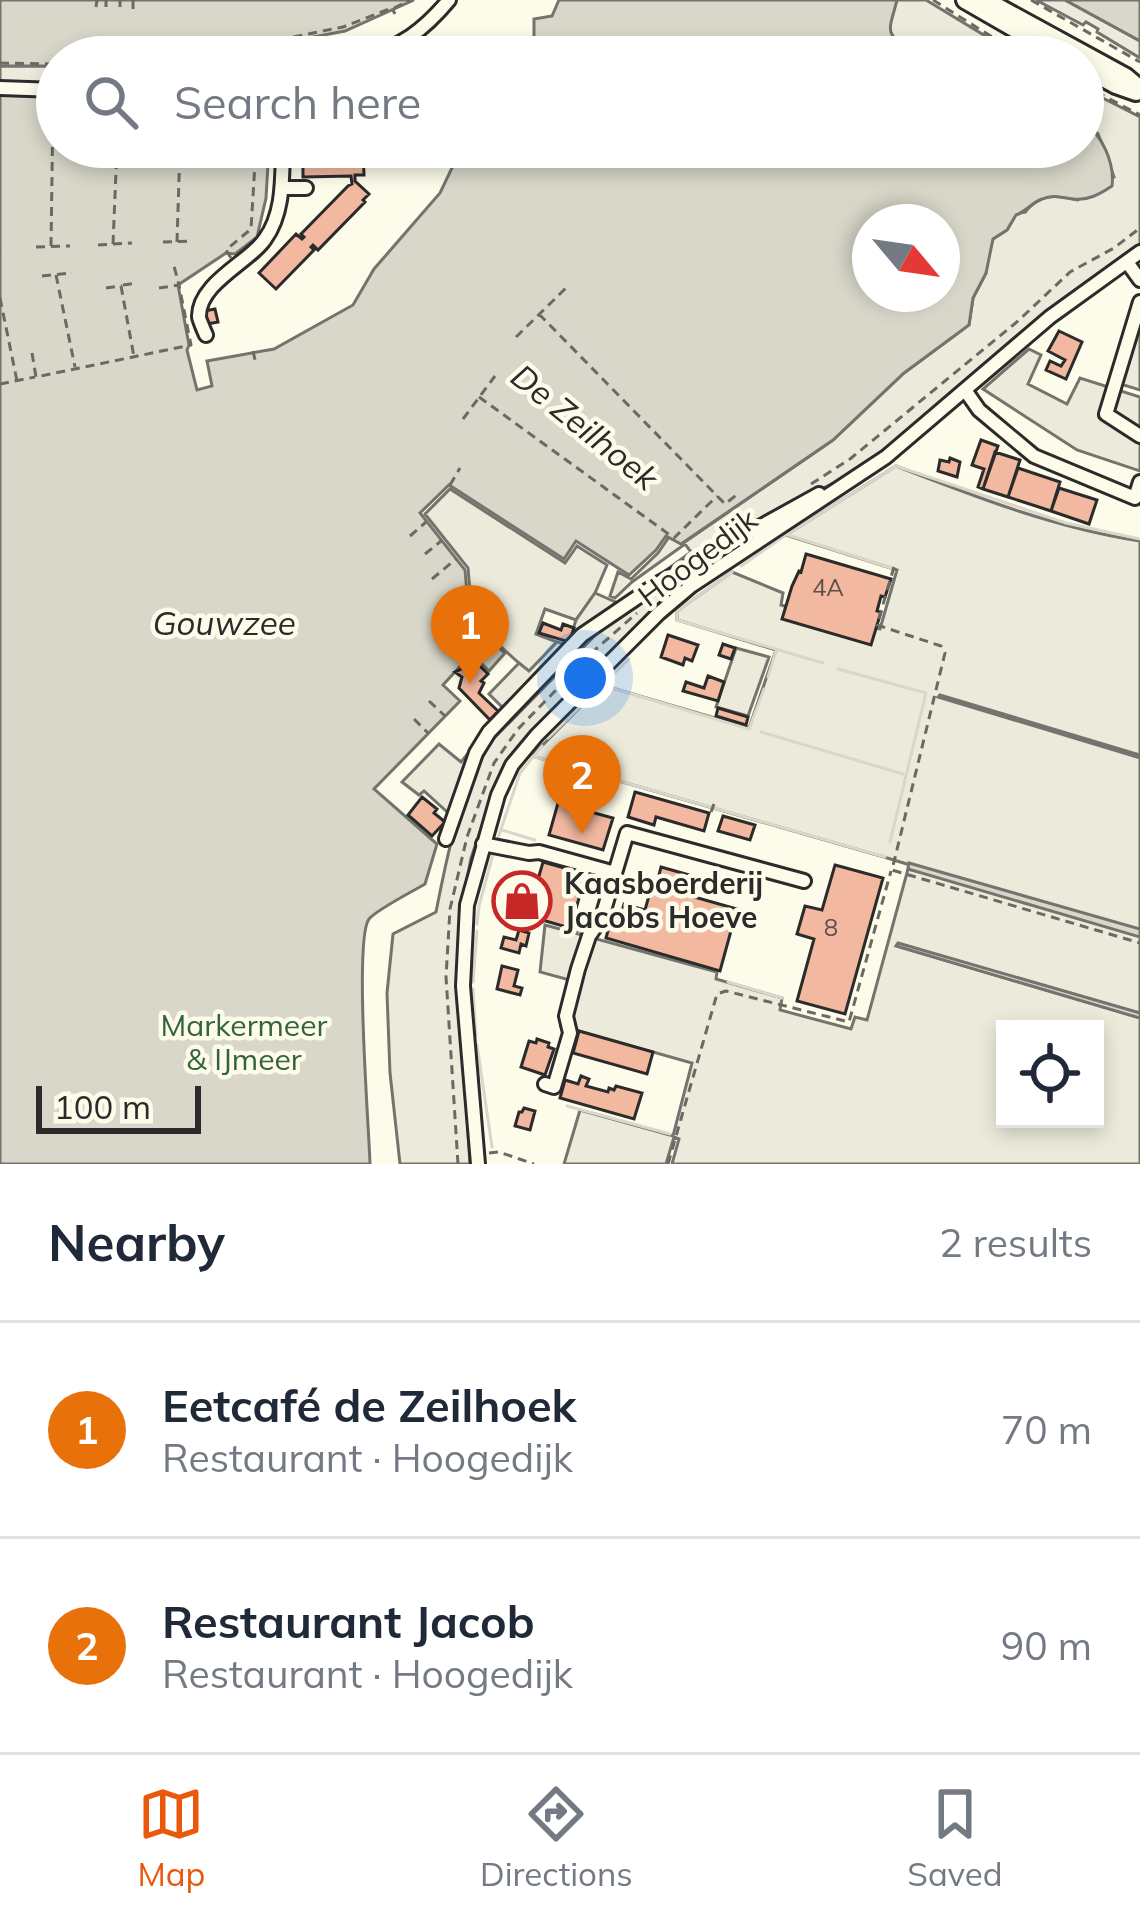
<!DOCTYPE html>
<html lang="en">
<head>
<meta charset="utf-8">
<style>
  :root { --surface:#fff; --page:#f2f2f3; --text:#1f2937; --muted:#747a83; --line:#e0e1e3; --accent:#ea580c }
  body { margin:0; font-family:Mulish,sans-serif; background:var(--page); color:var(--text) }
  .controls { position:absolute; right:36px; bottom:36px; display:grid; overflow:hidden; border-radius:0px; box-shadow:0 6px 18px #0003 }
  .controls button { width:108px; height:108px; display:grid; place-items:center; padding:0; border:0; border-bottom:3px solid var(--line); background:var(--surface); color:var(--text); font:60px sans-serif }
  .compass { position:absolute; left:852px; top:204px; width:108px; height:108px; border-radius:50%; background:var(--surface); box-shadow:0 6px 18px #0003; rotate:119deg }
  .scale { position:absolute; left:36px; bottom:30px; width:165px; box-sizing:border-box; padding-left:12px; border:6px solid #2b2b2b; border-top:0; font-size:33px; line-height:42px; white-space:nowrap; color:#2b2b2b; -webkit-text-stroke:9px #fdfbea; paint-order:stroke }
  .you { position:absolute; left:585px; top:678px; width:42px; height:42px; margin:-30px; border:9px solid #fff; border-radius:50%; background:#1a73e8; box-shadow:0 0 0 18px #1a73e833 }
  .badge { display:grid; place-items:center; width:78px; height:78px; border-radius:50%; background:var(--accent); color:#fff; font-size:39px; font-weight:700 }
  .pin { position:absolute; translate:-50% -99px; filter:drop-shadow(0 3px 6px #0008) }
  .pin::after { content:''; position:absolute; top:63px; width:42px; height:36px; background:inherit; clip-path:polygon(0 0,100% 0,50% 100%) }
  .list { margin:0; padding:0; list-style:none }
  h2 { display:flex; justify-content:space-between; align-items:center; height:156px; margin:0; padding:0 48px; font-size:51px }
  h2 small { font-size:39px; font-weight:400; color:var(--muted) }
  .list li { display:grid; grid-template-columns:78px 1fr auto; gap:36px; align-items:center; box-sizing:border-box; height:216px; padding:0 48px; border-top:3px solid var(--line) }
  .list b { display:block; font-size:45px; white-space:nowrap }
  .list p { margin:0; font-size:39px; white-space:nowrap; color:var(--muted) }
  .list em { font-size:39px; font-style:normal; color:var(--muted) }
  .icon { flex:none; width:66px; height:66px; fill:none; stroke:currentColor; stroke-width:2; stroke-linecap:round; stroke-linejoin:round }
  .map { position:relative; flex:none; width:1140px; height:1164px; overflow:hidden }
  .search { position:absolute; background:var(--surface); box-shadow:0 6px 18px #0003; left:36px; right:36px; top:36px; height:132px; display:flex; align-items:center; gap:30px; box-sizing:border-box; padding:0 42px; border-radius:66px; color:var(--muted); font-size:45px }
  .sheet { height:588px; background:var(--surface) }
  nav { display:flex; justify-content:space-around; align-items:center; box-sizing:border-box; height:168px; border-top:3px solid var(--line); background:var(--surface); font-size:33px; color:var(--muted) }
  nav a { display:grid; justify-items:center; gap:6px }
  nav .on { color:var(--accent) }
  .map>svg:first-child { display:block }
  .green { fill:#ecebdb; stroke:#74746e; stroke-width:3; fill-rule:evenodd }
  .parking { fill:#eceadb; stroke:#74746e; stroke-width:3 }
  .water { fill:#d8d7c9; stroke:#74746e; stroke-width:3; fill-rule:evenodd }
  .lines { fill:none; stroke-linecap:round; stroke-linejoin:round }
  .stream { stroke:#d8d7c9; stroke-width:3 }
  .building { fill:#f2b8a0; stroke:#2b2b2b; stroke-width:3 }
  .minor-casing { stroke:#2b2b2b; stroke-width:18 }
  .major-casing { stroke:#2b2b2b; stroke-width:22 }
  .path { stroke:#6a6964; stroke-width:3; stroke-dasharray:9 6; stroke-linecap:butt }
  .minor { stroke:#fdfbea; stroke-width:12 }
  .major { stroke:#fdfbea; stroke-width:16 }
  .labels { text-anchor:middle; stroke-width:9; stroke-linejoin:round; paint-order:stroke }
  .number-label { font-size:24px; fill:#5d4e48 }
  .street-label { font-size:30px; fill:#2b2b2b; stroke:#fdfbea }
  .poi-label { font-size:30px; font-weight:bold; fill:#2b2b2b; stroke:#fdfbea; text-anchor:start }
  .park-label { font-size:30px; fill:#34623c; stroke:#fdfbea }
  .water-label { font-size:33px; font-style:italic; fill:#2b2b2b; stroke:#fdfbea }
</style>
</head>
<body>
<div class="map">
<svg width="1140" height="1164" viewBox="0 0 1140 1164">
  <rect width="100%" height="100%" fill="#fdfbea"/>
  <!-- green -->
  <path class="green" d="M897 0H926L1020 57H909C886 29 886 34 897 0Z
    M1036 0H1065L1140 41V58L1097 32 1098 29 1086 22 1083 25Z
    M0 66H57V89L0 87Z
    M1083 88 1140 117V245C1081 286 1027 331 972 377 923 419 876 466 815 492L620 604 691 552 685 544 632 582 615 598 610 596 618 572 631 579 658 553 669 537 682 544 833 440 904 373 969 325 973 298 986 273 990 245 993 239 1007 230 1016 214C1033 210 1019 216 1032 205 1046 193 1061 196 1078 200L1114 177 1098 134 1083 121Z
    M1029 349 1041 355 1028 384 1067 404 1080 378 1140 397V471L1077 450 983 389Z
    M896 466C976 497 1055 528 1140 541V1013L898 944 897 946 1140 1018V1164H672L679 1139 674 1137 666 1164H564L580 1110 673 1136 692 1063 561 1026 586 936 717 972 716 979 782 998 780 1010 851 1029 855 1017 867 1020 908 869 1008 895 884 857 532 756 602 685 749 728 776 650 677 620V611L732 572 783 593 781 605 880 629 897 570 786 535ZM1005 1029H1095V1119H1005Z
    M450 489 565 563 577 546 607 565 595 593 576 620 545 609 536 634 557 642 529 672 480 628H473L468 568 425 514Z
    M800 509 686 583 590 675 491 800 471 858 461 911 458 973 470 1164H400L390 1073 387 993 393 934 436 912C448 852 459 790 494 738L608 622 658 587Z
    M736 648 769 657 748 716 716 707Z"/>
  <!-- parking -->
  <path class="parking" d="M1129 322 1140 325V390L1111 381Z
    M595 593 620 604 608 622 494 738 481 757 456 820 424 791 419 795 402 782 439 744 461 762 475 745 486 726 503 708 489 694 519 663 529 671 557 642 568 645 576 620Z
    M545 925 586 936 573 981 540 972Z"/>
  <!-- water -->
  <path class="water" d="M0 0H414L345 31 208 57H57V66H0Z
    M559 0H897C888 35 885 28 909 57H526L534 36V19L552 16Z
    M1065 0H1140V41Z
    M0 95 57 97V147H269L266 198 257 237 235 254 226 253 178 285 189 345 187 350 197 390 212 386 207 361 274 349 353 305 374 269 440 193 462 147H1083V121C1102 135 1115 163 1112 186 1100 194 1088 201 1073 199 1062 198 1053 194 1042 199 1031 203 1027 211 1016 215L1007 230 993 239 986 273 973 298 969 325 904 373 833 440 681 544 666 536 656 550 629 575 576 541 564 559 449 485 420 513 465 570 470 630H478L505 653 489 671 478 660 484 653 477 648 443 685 460 701 374 789 437 844 425 884C413 891 376 910 369 919 354 939 369 1128 370 1164H0ZM870 222H942V294H870Z
    M940 695 1140 755V758L938 697Z
    M909 863 1140 929V937L908 869Z
    M898 943 1140 1013V1018L896 946Z"/>
  <g class="lines">
    <!-- stream -->
    <path class="stream" d="M788 535 891 568
      M741 566 786 535 896 466 1066 523 1140 539
      M732 572 677 611V620L823 663
      M838 669 926 693 890 842
      M768 677 776 651
      M602 685 749 729 764 689
      M761 732 903 774
      M548 738 629 659
      M532 756 885 857
      M502 830 535 840
      M498 838 520 773 542 746
      M477 924 479 906 493 854
      M473 982 477 931
      M728 982 782 998
      M473 989 476 1036
      M477 1045 492 1147
      M567 1106 670 1134"/>
  </g>
  <!-- building -->
  <path class="building" d="M303 147H363L364 175H355V181L369 194 363 200 365 202 318 250 313 245 311 247 314 250 276 289 259 273 296 234 302 239 304 237 301 234 348 186 352 184 351 176 303 177Z
    M215 309 218 322 207 324 204 311Z
    M1059 331 1082 342 1066 379 1046 370 1050 361 1061 366 1065 360 1048 351Z
    M981 440 998 446 983 489 978 487 984 469 972 465Z
    M995 452 1020 460 1008 497 983 489Z
    M950 458 960 462 957 477 938 471 940 460 949 462Z
    M1018 468 1060 482 1051 511 1008 497Z
    M1059 488 1097 500 1089 524 1051 511Z
    M806 554 891 579 885 597 881 596 877 611 881 612 871 645 782 619 792 586 799 571 801 572Z
    M543 623 561 630 563 624 574 628 569 642 539 633Z
    M668 635 698 645 692 661 685 658 683 665 661 657Z
    M723 644 735 648 731 659 719 655Z
    M471 665H479L488 674 481 681 484 683 479 693 498 711 490 720 459 688 462 677 455 672Z
    M708 676 724 682 718 701 683 691 686 682 704 688Z
    M718 708 748 717 746 725 716 716Z
    M635 792 709 813 704 831 656 817 654 825 628 817Z
    M422 797 437 809 434 813 445 822 432 836 408 815Z
    M558 803 613 818 603 850 549 835Z
    M723 816 755 825 750 840 718 831Z
    M543 862 586 874 575 912 591 917 587 933 497 907 502 890 512 892 515 882 535 890Z
    M835 865 883 878 845 1014 797 1001 814 939 797 934 805 906 822 910Z
    M661 867 693 876 688 892 657 883Z
    M652 885 737 909 720 971 606 938 612 915 620 918 624 904 645 910Z
    M519 930 529 933 526 946 521 944 519 953 501 948 504 937 516 940Z
    M502 966 518 970 514 986 522 988 520 995 497 989Z
    M579 1031 653 1052 647 1074 573 1053Z
    M537 1039 549 1043 548 1047 554 1049 545 1075 521 1067 529 1041 536 1043Z
    M581 1076 589 1079 586 1086 608 1092 609 1088 614 1090 616 1086 642 1093 634 1119 560 1098 565 1080 578 1084Z
    M524 1108 535 1111 530 1130 515 1126 519 1112H522Z"/>
  <g class="lines">
    <defs>
      <path id="minor" d="M362 57C400 48 424 30 449 0
        M0 88 57 90
        M282 188H306
        M1127 262 1140 280
        M1140 302 1106 414 1140 436
        M206 335C205 333 199 319 199 317 198 283 251 261 265 239 284 213 282 178 283 147
        M965 390 979 410 1034 456 1135 498 1140 482
        M446 839 476 753 489 732 582 635 657 584 819 494
        M483 844 529 853 539 852 615 873 627 833 804 881
        M545 1084 554 1087 570 1033 566 1016 578 969 589 936 602 917 615 873
        M478 1164 463 986 467 905 498 795 512 765 537 735 659 613 691 586 886 457 1050 317 1140 252"/>
      <path id="major" d="M965 0 1064 57
        M985 0 1126 77 1140 89
        M1083 67 1116 85 1136 92"/>
    </defs>
    <!-- minor casing -->
    <use href="#minor" class="minor-casing"/>
    <!-- major casing -->
    <use href="#major" class="major-casing"/>
    <!-- path -->
    <path class="path" d="M933 0 1024 57
      M1031 0 1140 62
      M96 7 97 0
      M106 7V0
      M120 7V0
      M394 8 410 0
      M133 9V0
      M264 43 343 27 392 8 395 14
      M224 53 264 43 265 50
      M200 57 224 53V57
      M0 63 57 64
      M1083 85 1140 115
      M163 242 192 241
      M177 242 180 147
      M113 244 117 147
      M98 245 132 243
      M51 246 53 104
      M36 247 70 246
      M0 249H1
      M231 258 226 250 251 229 256 147
      M56 275 75 367
      M42 276 72 273
      M123 285 137 283
      M106 288 121 286 134 357
      M159 288 179 285 174 266
      M0 298 17 381
      M539 314 725 504 739 493
      M516 337 567 287
      M253 351 255 360
      M32 353 36 377 191 345 179 285
      M0 384 35 377
      M479 397 674 538 717 496
      M463 419 495 376
      M811 484 850 459 1018 321 1070 272 1114 248 1140 228
      M450 485 460 468
      M410 536 426 522
      M425 554 441 541
      M894 567 877 625 941 646 945 653 892 870 1140 943
      M432 579 456 559
      M429 701 445 716
      M414 719 428 733
      M711 812 714 804
      M489 1153 499 1152 534 1164
      M458 1164 446 977 450 909 467 837 494 763 518 729 596 649 637 613
      M668 1164 717 994 726 991 849 1022 891 871"/>
    <!-- minor -->
    <use href="#minor" class="minor"/>
    <!-- major -->
    <use href="#major" class="major"/>
  </g>
  <!-- icons -->
  <defs>
    <symbol id="shop-ring" viewBox="-11 -11 22 22"><circle r="9.5" fill="#fdfbea" stroke="#c62828" stroke-width="1.5"/><path d="M-5-2.5h2.3a2.7 3.5 0 0 1 5.4 0H5L5.5 6h-11ZM-1.5-2.5h3a1.5 2.3 0 0 0-3 0Z" fill="#c62828"/></symbol>
  </defs>
  <g fill-rule="evenodd">
    <use href="#shop-ring" x="489" y="868" width="66" height="66"/>
  </g>
  <g class="labels">
    <!-- number labels -->
    <g class="number-label">
      <text x="828" y="596">4A</text>
      <text x="831" y="936">8</text>
    </g>
    <!-- street labels -->
    <g class="street-label">
      <text transform="translate(698 558) rotate(-37)" y="10">Hoogedijk</text>
    </g>
    <!-- poi labels -->
    <g class="poi-label">
      <text x="564" y="894">Kaasboerderij<tspan x="564" dy="34">Jacobs Hoeve</tspan></text>
    </g>
    <!-- park labels -->
    <g class="park-label">
      <text x="244" y="1036">Markermeer<tspan x="244" dy="34">&amp; IJmeer</tspan></text>
    </g>
    <!-- water labels -->
    <g class="water-label">
      <text transform="translate(585 427) rotate(39)" y="12">De Zeilhoek</text>
      <text x="224" y="635">Gouwzee</text>
    </g>
  </g>
</svg>
<div class="controls">
<button><svg class="icon" aria-label="locate" viewBox="0 0 24 24"><circle cx="12" cy="12" r="6"/><path d="M12 2v4M12 18v4M2 12h4M18 12h4"/></svg></button>
</div>
<svg class="compass" viewBox="-18 -18 36 36"><path d="M0-13l5 13h-10z" fill="#e53935"/><path d="M0 13l5-13h-10z" fill="#747a83"/></svg>
<div class="scale">100 m</div>
<div class="you"></div>
<div class="pin badge" style="left:470px;top:684px;background:#e8710a">1</div>
<div class="pin badge" style="left:582px;top:834px;background:#e8710a">2</div>
<div class="search"><svg class="icon" aria-label="search" viewBox="0 0 24 24"><circle cx="10" cy="10" r="6"/><path d="M15 15l6 6"/></svg>Search here</div>
</div>
<section class="sheet">
<h2>Nearby<small>2 results</small></h2>
<ul class="list">
<li><span class="badge" style="background:#e8710a">1</span><div><b>Eetcafé de Zeilhoek</b><p>Restaurant · Hoogedijk</p></div><em>70 m</em></li>
<li><span class="badge" style="background:#e8710a">2</span><div><b>Restaurant Jacob</b><p>Restaurant · Hoogedijk</p></div><em>90 m</em></li>
</ul>
</section>
<nav>
<a class="on"><svg class="icon" aria-label="map" viewBox="0 0 24 24"><path d="M3 6l6-2 6 2 6-2v14l-6 2-6-2-6 2zM9 4v14M15 6v14"/></svg>Map</a>
<a><svg class="icon" aria-label="directions" viewBox="0 0 24 24"><path d="M12 3l9 9-9 9-9-9zM9 14v-3h6M13 9l2 2-2 2"/></svg>Directions</a>
<a><svg class="icon" aria-label="saved" viewBox="0 0 24 24"><path d="M7 4h10v16l-5-4-5 4z"/></svg>Saved</a>
</nav>
</body>
</html>
